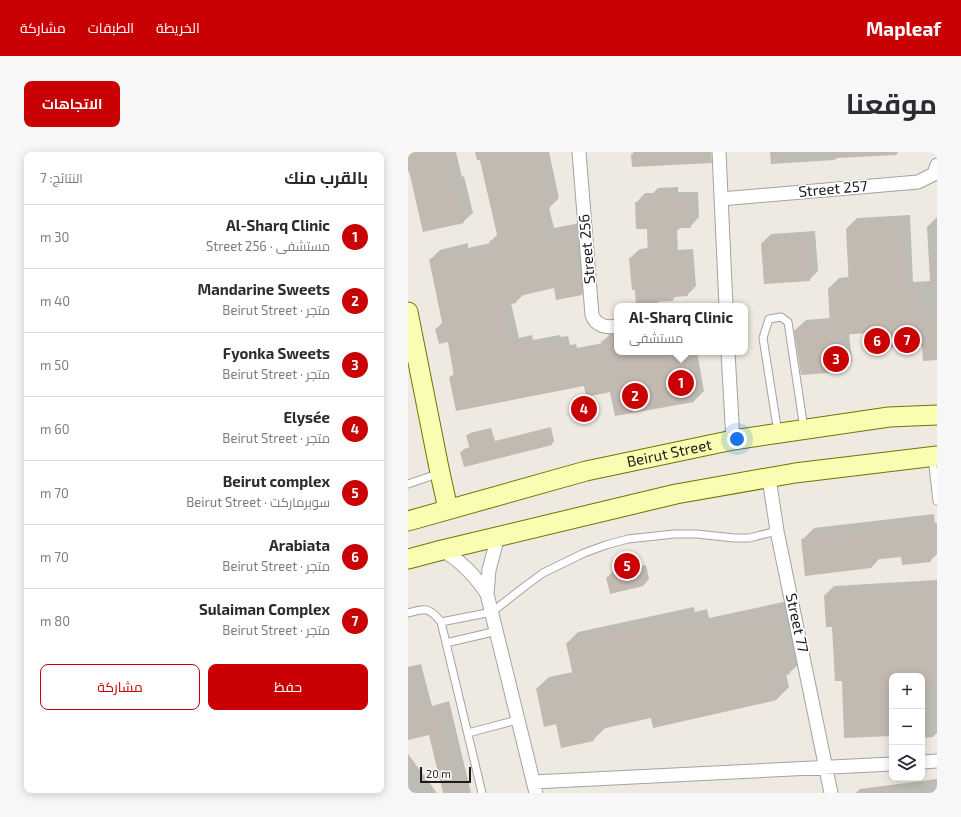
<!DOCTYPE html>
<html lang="ar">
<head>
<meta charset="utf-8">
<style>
  :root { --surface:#fff; --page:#f7f7f7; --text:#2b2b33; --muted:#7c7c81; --line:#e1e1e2; --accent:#c90004 }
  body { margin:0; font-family:"Exo 2",Cairo,sans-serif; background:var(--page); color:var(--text); direction:rtl }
  .controls { position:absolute; right:12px; bottom:12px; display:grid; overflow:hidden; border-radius:8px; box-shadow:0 2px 10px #0003 }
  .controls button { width:36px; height:36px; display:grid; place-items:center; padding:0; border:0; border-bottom:1px solid var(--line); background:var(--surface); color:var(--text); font:20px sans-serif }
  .scale { position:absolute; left:12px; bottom:10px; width:51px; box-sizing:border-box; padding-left:4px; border:2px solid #1c1c1c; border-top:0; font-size:11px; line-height:14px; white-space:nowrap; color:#1c1c1c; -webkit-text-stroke:3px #fff; paint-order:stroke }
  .you { position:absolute; left:329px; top:287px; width:14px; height:14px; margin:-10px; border:3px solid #fff; border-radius:50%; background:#1a73e8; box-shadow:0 0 0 6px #1a73e833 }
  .badge { display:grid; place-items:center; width:26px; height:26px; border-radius:50%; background:var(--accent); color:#fff; font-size:13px; font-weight:700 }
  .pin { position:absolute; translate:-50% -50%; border:2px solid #fff; box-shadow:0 1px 4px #0006 }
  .popup { position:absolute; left:206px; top:151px; width:134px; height:52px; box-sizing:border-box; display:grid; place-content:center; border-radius:8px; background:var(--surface); filter:drop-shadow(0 1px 3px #0005); font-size:13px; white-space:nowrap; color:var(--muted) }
  .popup b { font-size:15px; color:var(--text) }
  .popup::after { content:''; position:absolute; left:50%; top:100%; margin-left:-8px; border:8px solid transparent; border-top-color:var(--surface) }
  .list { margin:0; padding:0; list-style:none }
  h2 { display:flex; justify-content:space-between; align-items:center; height:52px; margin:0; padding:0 16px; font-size:17px }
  h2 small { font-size:13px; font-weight:400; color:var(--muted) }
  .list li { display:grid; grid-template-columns:26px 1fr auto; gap:12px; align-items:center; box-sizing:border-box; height:64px; padding:0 16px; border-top:1px solid var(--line) }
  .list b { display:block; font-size:15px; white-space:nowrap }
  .list p { margin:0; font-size:13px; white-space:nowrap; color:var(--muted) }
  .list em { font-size:13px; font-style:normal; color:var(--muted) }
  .actions { display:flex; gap:8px; padding:12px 16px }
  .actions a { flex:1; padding:9px 0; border:1px solid var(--accent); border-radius:8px; text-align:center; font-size:14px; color:var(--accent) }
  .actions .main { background:var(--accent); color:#fff }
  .icon { flex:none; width:22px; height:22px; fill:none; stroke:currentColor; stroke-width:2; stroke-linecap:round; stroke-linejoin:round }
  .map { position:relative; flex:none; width:529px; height:641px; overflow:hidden; direction:ltr; border-radius:8px }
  header { display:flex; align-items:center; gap:24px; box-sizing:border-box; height:56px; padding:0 20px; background:var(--accent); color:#fff }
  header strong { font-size:19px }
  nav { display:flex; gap:22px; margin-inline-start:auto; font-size:14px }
  .intro { display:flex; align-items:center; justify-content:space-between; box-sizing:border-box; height:96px; padding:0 24px }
  h1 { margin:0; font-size:28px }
  .button { padding:10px 18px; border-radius:8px; background:var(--accent); color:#fff; font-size:14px; font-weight:700 }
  main { display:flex; gap:24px; padding:0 24px }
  aside { flex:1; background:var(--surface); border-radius:8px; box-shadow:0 2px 10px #0003 }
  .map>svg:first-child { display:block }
  .shadow { fill:#0003 }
  .building { fill:#c2b9b1 }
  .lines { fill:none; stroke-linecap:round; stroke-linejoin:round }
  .lane-casing { stroke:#a3a3a3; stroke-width:9 }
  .street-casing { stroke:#a3a3a3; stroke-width:15 }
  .secondary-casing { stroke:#6c7700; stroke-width:21 }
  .lane { stroke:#fff; stroke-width:7 }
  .street { stroke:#fff; stroke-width:13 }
  .secondary { stroke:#fafcb1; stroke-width:19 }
  .labels { text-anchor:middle; stroke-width:3.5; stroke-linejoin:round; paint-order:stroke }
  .street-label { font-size:15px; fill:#1c1c1c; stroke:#fff }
</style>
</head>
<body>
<header>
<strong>Mapleaf</strong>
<nav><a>الخريطة</a><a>الطبقات</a><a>مشاركة</a></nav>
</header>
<div class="intro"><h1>موقعنا</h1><a class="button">الاتجاهات</a></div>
<main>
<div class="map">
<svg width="529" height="641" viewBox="0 0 529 641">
  <rect width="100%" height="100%" fill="#eeeae1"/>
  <!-- shadow -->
  <path class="shadow" d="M0 0H48L54 25 56 24 65 61 55 70 2 19 0 20Z
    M67 0H141L151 46 141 56 146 76 172 71 184 132 174 142 147 135 116 142 108 150 103 151 111 186 124 183 125 188 152 183 153 185 160 184 162 193 168 192 169 196 195 191 194 190 204 180 209 179V200H289L296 239 286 249 208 263 203 239 176 232 42 225 47 221 40 189 28 177 35 170 22 108 32 98 60 91V96L83 91 82 90 90 82 73 8H69Z
    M362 0H490L488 3 429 6 426 8 363 12Z
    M270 35V40H290L291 65 282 75H273L269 79 270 98 285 97 288 134 279 143 268 144 264 148 251 149 246 154H229L228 137 222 106 232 97 240 96V76L228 51 237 41H245L250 36Z
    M502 63 505 130 522 129 519 75 529 65V207L515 193 475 179 441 181 444 209 433 219 394 222 387 178 398 168 423 166 421 136 431 126 441 125 439 76 449 66Z
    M407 79 410 119 401 128 354 91 363 82Z
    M143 275 146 289 144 292 53 300 56 297 62 295 59 284 62 281 83 276 87 289Z
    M526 362 527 371H529V402L522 409 494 403 472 406 463 416 394 388 406 376Z
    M238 413 241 427 235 434 199 426 205 419Z
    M529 428V581L525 585 514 586V524H484V583L434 528 425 474 417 443 426 434Z
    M380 449 393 510 381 521 378 522 381 535 369 547 246 574 244 565 197 575V576L185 588 149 571 129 536 141 525 165 520 159 491 170 480 286 455 287 460 299 457 301 466Z
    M13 512 24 554 41 549 63 641H36L22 581 0 587V515Z
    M0 602 29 641H0Z
    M529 627V641H448L452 637Z"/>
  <!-- building -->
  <path class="building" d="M0 0H37L45 33H47L56 71 15 80 0 15Z
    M70 0H129L142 57 130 59 136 86 163 80 173 131 174 143 148 148 146 136 107 145 108 151 92 154 102 195 115 192 116 197 142 192 143 195 150 193 152 202 158 201 159 205 195 198 193 189 209 186V200H277L286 250 207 264 202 240 178 245 176 234 48 259 41 225 46 224 40 190 31 192 27 177 35 175 21 107 50 101 51 105 83 98 81 89 90 87Z
    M225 0H303L304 11 224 15 223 2H225Z
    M262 44V49L282 48 283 76H269V80H260L262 107 277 106 280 144 265 145V149L245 150V154H228L227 138H224L221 106 240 104 239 77H228L227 50H241L240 45Z
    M492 73 495 140 510 139 512 167 529 166V208L515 209 514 194 475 196 474 180 431 183 434 220 393 223 386 178 422 175 420 136 441 135 438 76Z
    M399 88 402 129 356 132 353 91Z
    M140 277 144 293 56 315 52 300 62 297 58 283 81 278 84 292Z
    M514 374 515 383 520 382 523 410 494 413 493 405 462 408 463 416 397 424 393 387Z
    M232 418 235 434 202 442 198 425Z
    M521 436 527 533 514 534V524H484V584L436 586 434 529H427L424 475H418L416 443Z
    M369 461 382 522 365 526 369 548 245 576 243 566 184 579 186 589 153 596 148 572 136 575 128 536 166 528 158 491 275 466 276 471 287 469 289 477Z
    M0 524H4L15 562 31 558 51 641H35L21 583 0 588Z"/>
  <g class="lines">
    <defs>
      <path id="lane" d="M370 281 355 186 361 167 373 165 380 170 396 277
        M524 305 529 349
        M0 332 32 321
        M0 461C18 456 21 455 33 470L74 641
        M33 470 84 460 116 435 135 421 176 401 198 393 220 387 266 382H289L326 386H341L369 379
        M38 491 89 479
        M60 581 109 568"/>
      <path id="street" d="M171 0 184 163C188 174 198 176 209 174
        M311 0 318 154
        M313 47 510 30 526 22 529 13
        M320 200 325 288
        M361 326 369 379 423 641
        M34 398C53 409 67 423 79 442L128 641
        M79 442 81 418 90 384
        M514 610 529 609
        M125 630 484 612"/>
      <g id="secondary">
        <path d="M0 160 32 321 40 357"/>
        <path id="s1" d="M0 369 178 319 325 288 481 265 529 263"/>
        <path d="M0 407 34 398 268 342 387 321 529 304"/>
      </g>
    </defs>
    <!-- lane casing -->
    <use href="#lane" class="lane-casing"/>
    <!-- street casing -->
    <use href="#street" class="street-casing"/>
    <!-- secondary casing -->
    <use href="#secondary" class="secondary-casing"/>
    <!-- lane -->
    <use href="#lane" class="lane"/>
    <!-- street -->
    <use href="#street" class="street"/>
    <!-- secondary -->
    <use href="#secondary" class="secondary"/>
  </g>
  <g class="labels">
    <!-- street labels -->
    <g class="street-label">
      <text transform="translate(425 37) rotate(-5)" y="5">Street 257</text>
      <text transform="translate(179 97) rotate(-95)" y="5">Street 256</text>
      <text dy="5" stroke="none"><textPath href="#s1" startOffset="270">Beirut Street</textPath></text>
      <text transform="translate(389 471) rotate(78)" y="5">Street 77</text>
    </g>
  </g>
</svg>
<div class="controls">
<button>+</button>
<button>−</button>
<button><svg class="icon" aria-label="layers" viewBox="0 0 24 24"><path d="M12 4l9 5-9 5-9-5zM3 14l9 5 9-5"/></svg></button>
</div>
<div class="scale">20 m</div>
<div class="you"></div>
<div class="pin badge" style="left:273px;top:231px">1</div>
<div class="popup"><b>Al-Sharq Clinic</b>مستشفى</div>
<div class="pin badge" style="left:227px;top:244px">2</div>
<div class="pin badge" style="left:428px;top:207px">3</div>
<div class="pin badge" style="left:176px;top:257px">4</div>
<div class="pin badge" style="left:219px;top:414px">5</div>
<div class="pin badge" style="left:469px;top:189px">6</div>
<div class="pin badge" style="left:499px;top:188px">7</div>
</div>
<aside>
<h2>بالقرب منك<small>النتائج: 7</small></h2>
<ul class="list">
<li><span class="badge">1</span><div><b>Al-Sharq Clinic</b><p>مستشفى · Street 256</p></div><em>30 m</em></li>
<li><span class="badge">2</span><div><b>Mandarine Sweets</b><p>متجر · Beirut Street</p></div><em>40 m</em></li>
<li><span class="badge">3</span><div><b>Fyonka Sweets</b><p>متجر · Beirut Street</p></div><em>50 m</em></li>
<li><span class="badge">4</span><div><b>Elysée</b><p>متجر · Beirut Street</p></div><em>60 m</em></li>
<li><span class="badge">5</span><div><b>Beirut complex</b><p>سوبرماركت · Beirut Street</p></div><em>70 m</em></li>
<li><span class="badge">6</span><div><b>Arabiata</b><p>متجر · Beirut Street</p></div><em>70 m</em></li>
<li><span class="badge">7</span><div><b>Sulaiman Complex</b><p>متجر · Beirut Street</p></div><em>80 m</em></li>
</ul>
<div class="actions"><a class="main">حفظ</a><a>مشاركة</a></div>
</aside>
</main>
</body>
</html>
